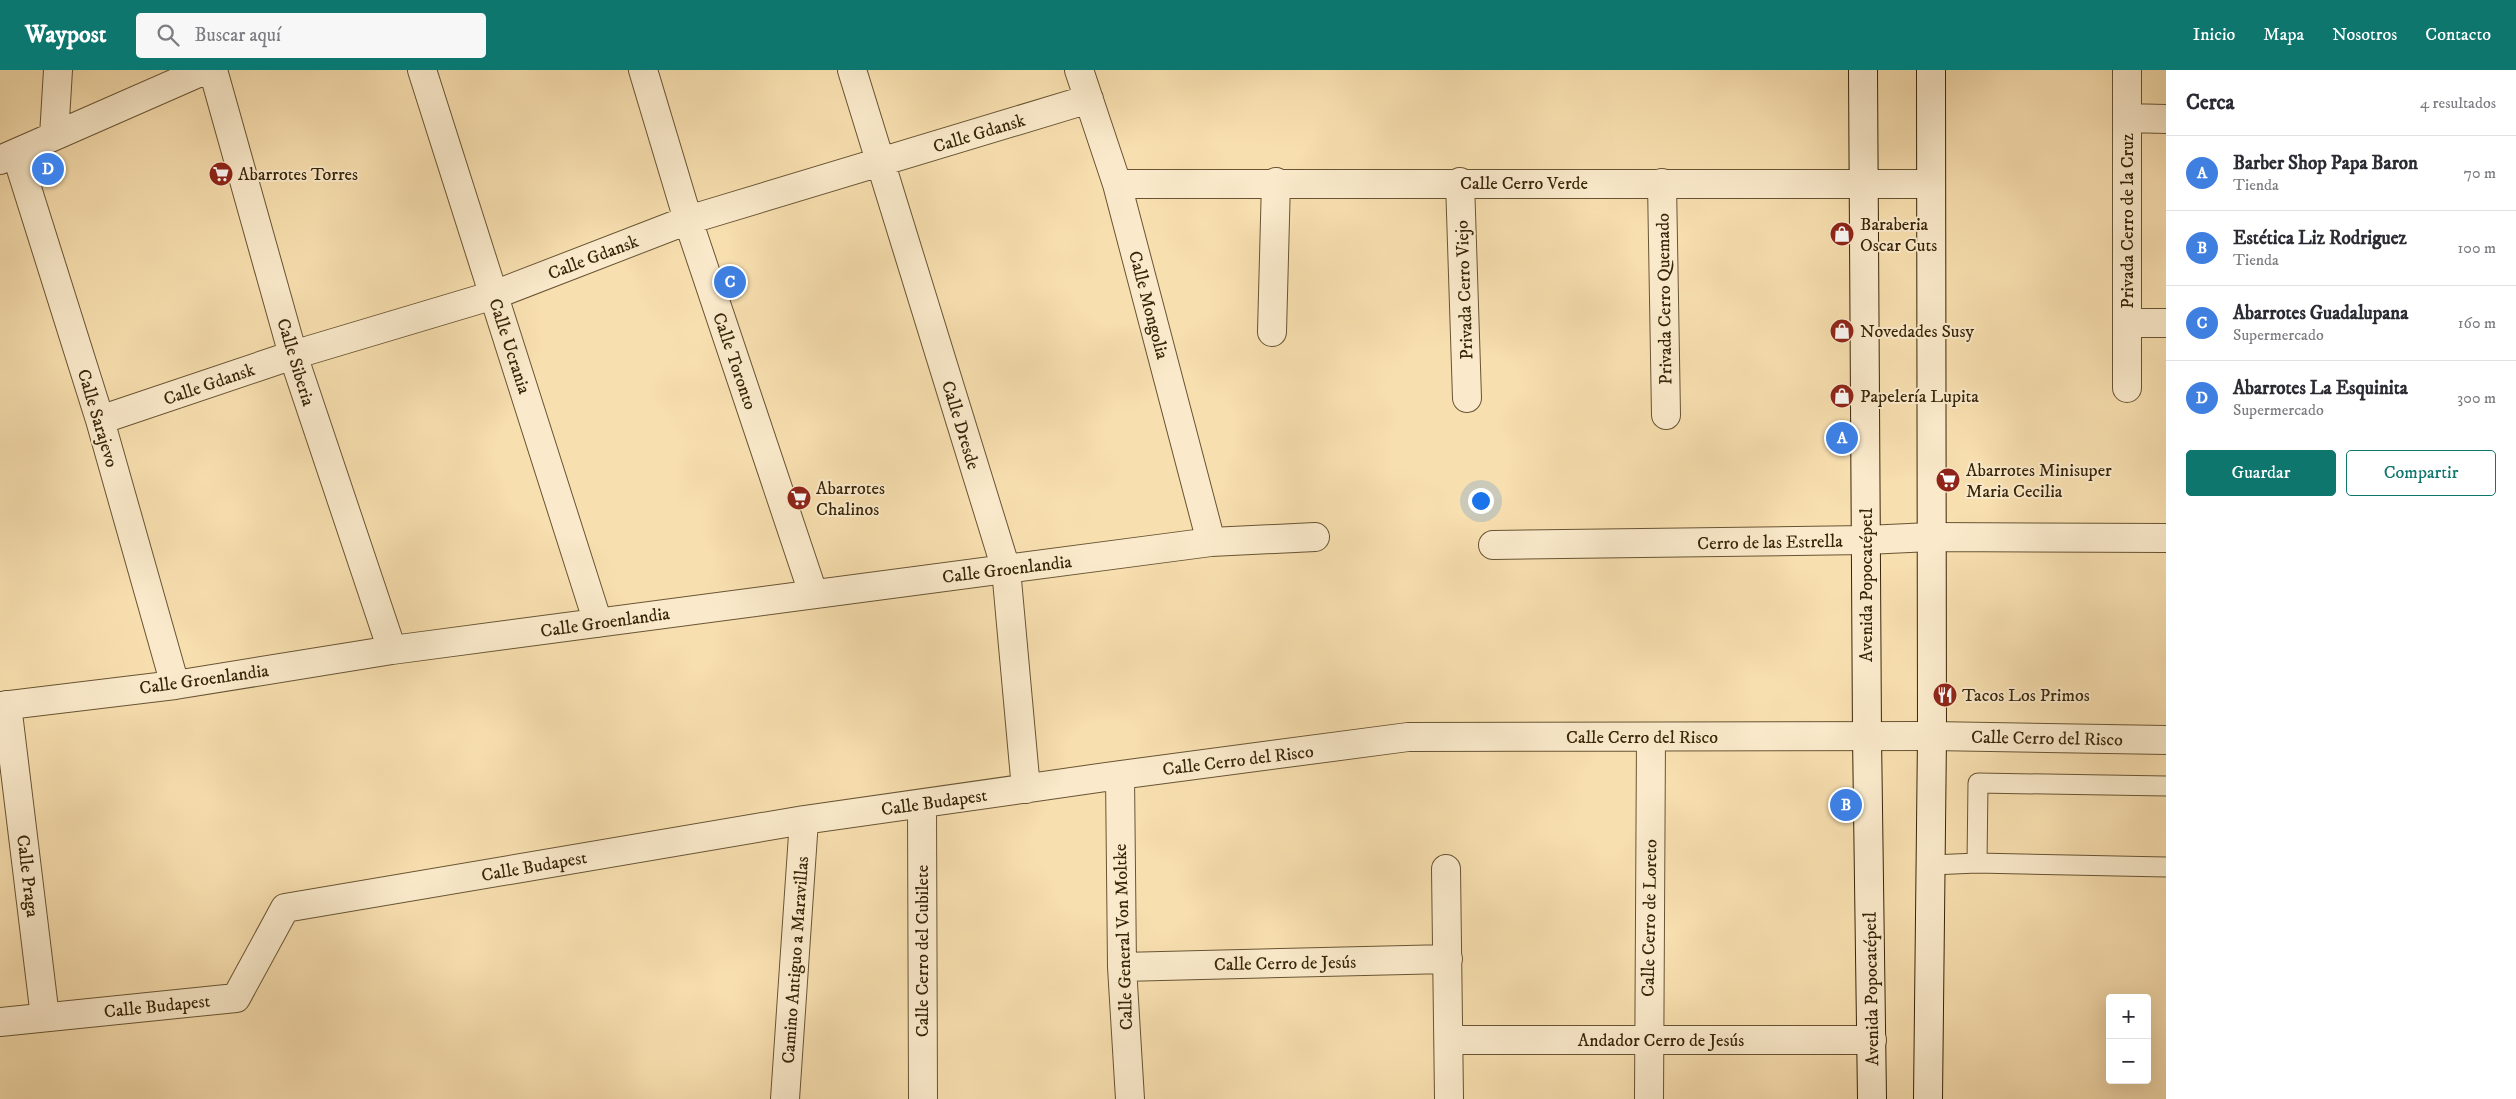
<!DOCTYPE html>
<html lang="es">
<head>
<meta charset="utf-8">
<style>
  :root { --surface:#fff; --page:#f7f7f7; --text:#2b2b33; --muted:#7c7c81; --line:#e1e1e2; --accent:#0f766e }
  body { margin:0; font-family:"IM FELL DW Pica",serif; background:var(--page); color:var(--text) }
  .controls { position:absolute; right:15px; bottom:15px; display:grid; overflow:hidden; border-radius:5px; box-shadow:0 5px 20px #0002 }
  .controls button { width:45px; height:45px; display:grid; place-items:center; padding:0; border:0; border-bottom:1px solid var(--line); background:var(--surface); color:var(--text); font:25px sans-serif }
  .you { position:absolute; left:1480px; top:430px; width:18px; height:18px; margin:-12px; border:4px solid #fff; border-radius:50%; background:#1a73e8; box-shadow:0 0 0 8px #1a73e833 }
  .badge { display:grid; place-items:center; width:32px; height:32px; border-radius:50%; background:var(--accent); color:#fff; font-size:16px; font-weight:700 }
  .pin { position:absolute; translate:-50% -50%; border:2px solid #fff; box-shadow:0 1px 5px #0006 }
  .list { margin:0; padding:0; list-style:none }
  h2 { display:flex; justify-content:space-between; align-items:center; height:65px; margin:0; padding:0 20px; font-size:21px }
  h2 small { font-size:16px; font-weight:400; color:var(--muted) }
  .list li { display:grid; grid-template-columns:32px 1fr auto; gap:15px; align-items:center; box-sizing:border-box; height:75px; padding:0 20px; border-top:1px solid var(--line) }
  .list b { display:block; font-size:19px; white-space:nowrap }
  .list p { margin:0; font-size:16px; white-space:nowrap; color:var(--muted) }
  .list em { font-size:16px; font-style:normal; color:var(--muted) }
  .actions { display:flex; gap:10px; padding:15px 20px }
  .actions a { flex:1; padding:11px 0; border:1px solid var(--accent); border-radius:5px; text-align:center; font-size:18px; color:var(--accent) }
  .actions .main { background:var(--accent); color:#fff }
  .icon { flex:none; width:28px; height:28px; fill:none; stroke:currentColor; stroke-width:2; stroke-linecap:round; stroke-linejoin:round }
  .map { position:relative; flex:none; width:2166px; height:1029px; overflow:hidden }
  header { display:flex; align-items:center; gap:30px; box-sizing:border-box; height:70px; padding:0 25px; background:var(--accent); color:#fff }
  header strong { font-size:24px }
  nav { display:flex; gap:28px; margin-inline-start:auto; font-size:18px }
  .search { width:350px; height:45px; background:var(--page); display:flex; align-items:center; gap:12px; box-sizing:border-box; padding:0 18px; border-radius:5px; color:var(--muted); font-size:19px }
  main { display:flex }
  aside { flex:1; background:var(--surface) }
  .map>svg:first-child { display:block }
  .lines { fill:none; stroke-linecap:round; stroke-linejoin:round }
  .lane-casing { stroke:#685433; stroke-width:21 }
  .street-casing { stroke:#685433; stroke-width:30 }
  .secondary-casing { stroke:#38250a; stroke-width:30 }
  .lane { stroke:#faeacb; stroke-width:19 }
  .street { stroke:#faeacb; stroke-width:28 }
  .secondary { stroke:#faeacb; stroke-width:28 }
  .labels { text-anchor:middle; stroke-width:4; stroke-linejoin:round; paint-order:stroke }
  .street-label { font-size:18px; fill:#38250a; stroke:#faeacb }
  .poi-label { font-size:18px; fill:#38250a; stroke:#faeacb; text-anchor:start }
</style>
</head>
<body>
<header>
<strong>Waypost</strong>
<div class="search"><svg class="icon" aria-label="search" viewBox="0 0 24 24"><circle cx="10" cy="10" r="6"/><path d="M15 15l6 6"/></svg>Buscar aquí</div>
<nav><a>Inicio</a><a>Mapa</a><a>Nosotros</a><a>Contacto</a></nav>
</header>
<main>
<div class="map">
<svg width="2166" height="1029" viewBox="0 0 2166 1029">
  <rect width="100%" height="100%" fill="#f8dfaf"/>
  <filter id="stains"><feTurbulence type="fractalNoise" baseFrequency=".004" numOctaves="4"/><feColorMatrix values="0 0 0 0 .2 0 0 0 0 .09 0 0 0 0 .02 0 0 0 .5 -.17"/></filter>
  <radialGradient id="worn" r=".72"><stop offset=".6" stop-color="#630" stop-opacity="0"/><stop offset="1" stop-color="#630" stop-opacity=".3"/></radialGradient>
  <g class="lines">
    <defs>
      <path id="lane" d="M1977 793 1978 713 2166 716
        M1931 795 1977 793 2166 797"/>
      <path id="street" d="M213 0 293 285 392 580
        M422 0 598 553
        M643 0 688 150 813 523
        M852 0 1006 499 1026 719
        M1079 0 1117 114 1211 472
        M2127 0V318
        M2127 48 2166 49
        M54 66 58 0
        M16 83 100 350 175 615
        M0 90 205 0
        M1460 112 1467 328
        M1662 113 1666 345
        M1117 114H1931
        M2127 253H2166
        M1272 262 1276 112
        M100 350 293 285 494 225 688 150 1089 29
        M1493 475 1866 470 1931 467 2166 468
        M7 635 45 947
        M0 636 175 615 392 580 1211 472 1315 467
        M1120 705 1122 897 1130 1029
        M922 734 923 1029
        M1446 799 1449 1029
        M1122 897 1448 889
        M0 952 236 928 285 838 804 750 1120 705 1408 667 1932 666 2166 670
        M1449 970H1872
        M785 1029 804 750
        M1649 1029 1651 667"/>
      <path id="secondary" d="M1863 0 1867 666 1872 1029
        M1928 1029 1932 666 1931 0"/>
    </defs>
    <!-- lane casing -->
    <use href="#lane" class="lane-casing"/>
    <!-- street casing -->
    <use href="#street" class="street-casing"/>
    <!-- secondary casing -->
    <use href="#secondary" class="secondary-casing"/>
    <!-- lane -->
    <use href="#lane" class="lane"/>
    <!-- street -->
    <use href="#street" class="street"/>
    <!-- secondary -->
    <use href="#secondary" class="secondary"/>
  </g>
  <!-- icons -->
  <defs>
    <symbol id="supermarket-disc" viewBox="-11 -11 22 22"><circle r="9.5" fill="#8f2418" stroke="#faeacb"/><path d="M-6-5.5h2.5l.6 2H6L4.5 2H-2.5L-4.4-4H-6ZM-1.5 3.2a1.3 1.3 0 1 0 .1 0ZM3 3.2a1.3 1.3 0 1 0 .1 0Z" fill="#fff"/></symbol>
    <symbol id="shop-disc" viewBox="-11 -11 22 22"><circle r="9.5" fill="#8f2418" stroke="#faeacb"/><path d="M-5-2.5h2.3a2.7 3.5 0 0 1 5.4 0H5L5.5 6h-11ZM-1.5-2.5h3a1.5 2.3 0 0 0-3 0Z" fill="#fff"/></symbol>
    <symbol id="restaurant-disc" viewBox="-11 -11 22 22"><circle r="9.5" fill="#8f2418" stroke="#faeacb"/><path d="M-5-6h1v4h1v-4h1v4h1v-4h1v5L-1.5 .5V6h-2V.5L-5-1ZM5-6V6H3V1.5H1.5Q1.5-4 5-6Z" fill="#fff"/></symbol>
  </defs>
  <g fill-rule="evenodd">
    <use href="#supermarket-disc" x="207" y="90" width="28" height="28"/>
    <use href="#shop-disc" x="1828" y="150" width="28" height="28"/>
    <use href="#shop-disc" x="1828" y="247" width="28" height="28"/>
    <use href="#shop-disc" x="1828" y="312" width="28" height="28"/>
    <use href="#supermarket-disc" x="1934" y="396" width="28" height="28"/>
    <use href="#supermarket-disc" x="785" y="414" width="28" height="28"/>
    <use href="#restaurant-disc" x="1931" y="611" width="28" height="28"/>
  </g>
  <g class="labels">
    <!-- street labels -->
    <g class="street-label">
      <text transform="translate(979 63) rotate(-17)" y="6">Calle Gdansk</text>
      <text x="1524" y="119">Calle Cerro Verde</text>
      <text transform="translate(2127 151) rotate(-90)" y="6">Privada Cerro de la Cruz</text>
      <text transform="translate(593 187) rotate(-21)" y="6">Calle Gdansk</text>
      <text transform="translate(1464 220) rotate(-92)" y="6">Privada Cerro Viejo</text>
      <text transform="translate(1664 229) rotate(-91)" y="6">Privada Cerro Quemado</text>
      <text transform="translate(1149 235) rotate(75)" y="6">Calle Mongolia</text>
      <text transform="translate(510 276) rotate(72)" y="6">Calle Ucrania</text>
      <text transform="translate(735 291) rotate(71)" y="6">Calle Toronto</text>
      <text transform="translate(296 292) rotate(73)" y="6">Calle Siberia</text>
      <text transform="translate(209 314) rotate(-19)" y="6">Calle Gdansk</text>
      <text transform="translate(98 348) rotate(73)" y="6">Calle Sarajevo</text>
      <text transform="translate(961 355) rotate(73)" y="6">Calle Dresde</text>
      <text transform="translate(1770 472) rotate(-1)" y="6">Cerro de las Estrella</text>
      <text transform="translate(1007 499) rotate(-7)" y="6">Calle Groenlandia</text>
      <text transform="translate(1866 515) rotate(-90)" y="6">Avenida Popocatépetl</text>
      <text transform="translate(605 552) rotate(-8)" y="6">Calle Groenlandia</text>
      <text transform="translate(204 609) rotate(-8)" y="6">Calle Groenlandia</text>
      <text x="1642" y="673">Calle Cerro del Risco</text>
      <text transform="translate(2047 668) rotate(1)" y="6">Calle Cerro del Risco</text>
      <text transform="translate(1238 690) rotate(-7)" y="6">Calle Cerro del Risco</text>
      <text transform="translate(934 732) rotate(-8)" y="6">Calle Budapest</text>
      <text transform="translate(534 796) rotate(-10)" y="6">Calle Budapest</text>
      <text transform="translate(28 806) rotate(83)" y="6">Calle Praga</text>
      <text transform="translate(1649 848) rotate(-89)" y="6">Calle Cerro de Loreto</text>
      <text transform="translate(1123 867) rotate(-92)" y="6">Calle General Von Moltke</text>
      <text transform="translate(922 881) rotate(-90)" y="6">Calle Cerro del Cubilete</text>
      <text transform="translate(795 890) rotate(-86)" y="6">Camino Antiguo a Maravillas</text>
      <text transform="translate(1285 893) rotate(-1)" y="6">Calle Cerro de Jesús</text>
      <text transform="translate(1871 919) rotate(-91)" y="6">Avenida Popocatépetl</text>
      <text transform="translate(157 936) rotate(-6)" y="6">Calle Budapest</text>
      <text x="1661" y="976">Andador Cerro de Jesús</text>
    </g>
    <!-- poi labels -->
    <g class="poi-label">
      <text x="238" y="110">Abarrotes Torres</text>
      <text x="1860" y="160">Baraberia<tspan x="1860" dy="21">Oscar Cuts</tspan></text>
      <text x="1860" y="267">Novedades Susy</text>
      <text x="1860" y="332">Papelería Lupita</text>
      <text x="1966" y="406">Abarrotes Minisuper<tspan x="1966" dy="21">Maria Cecilia</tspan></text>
      <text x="816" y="424">Abarrotes<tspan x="816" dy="21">Chalinos</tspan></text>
      <text x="1962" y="631">Tacos Los Primos</text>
    </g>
  </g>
  <rect width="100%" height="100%" filter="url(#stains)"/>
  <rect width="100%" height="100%" fill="url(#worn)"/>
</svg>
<div class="controls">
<button>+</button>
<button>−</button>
</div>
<div class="you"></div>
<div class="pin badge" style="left:1842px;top:368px;background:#3f7fe0">A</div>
<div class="pin badge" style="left:1846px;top:735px;background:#3f7fe0">B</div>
<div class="pin badge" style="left:730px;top:212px;background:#3f7fe0">C</div>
<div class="pin badge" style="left:48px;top:99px;background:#3f7fe0">D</div>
</div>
<aside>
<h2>Cerca<small>4 resultados</small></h2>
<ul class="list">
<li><span class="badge" style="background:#3f7fe0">A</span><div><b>Barber Shop Papa Baron</b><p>Tienda</p></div><em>70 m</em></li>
<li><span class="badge" style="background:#3f7fe0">B</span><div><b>Estética Liz Rodriguez</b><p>Tienda</p></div><em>100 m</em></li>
<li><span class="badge" style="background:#3f7fe0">C</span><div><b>Abarrotes Guadalupana</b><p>Supermercado</p></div><em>160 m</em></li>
<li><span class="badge" style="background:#3f7fe0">D</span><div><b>Abarrotes La Esquinita</b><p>Supermercado</p></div><em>300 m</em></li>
</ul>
<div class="actions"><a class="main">Guardar</a><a>Compartir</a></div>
</aside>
</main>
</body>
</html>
